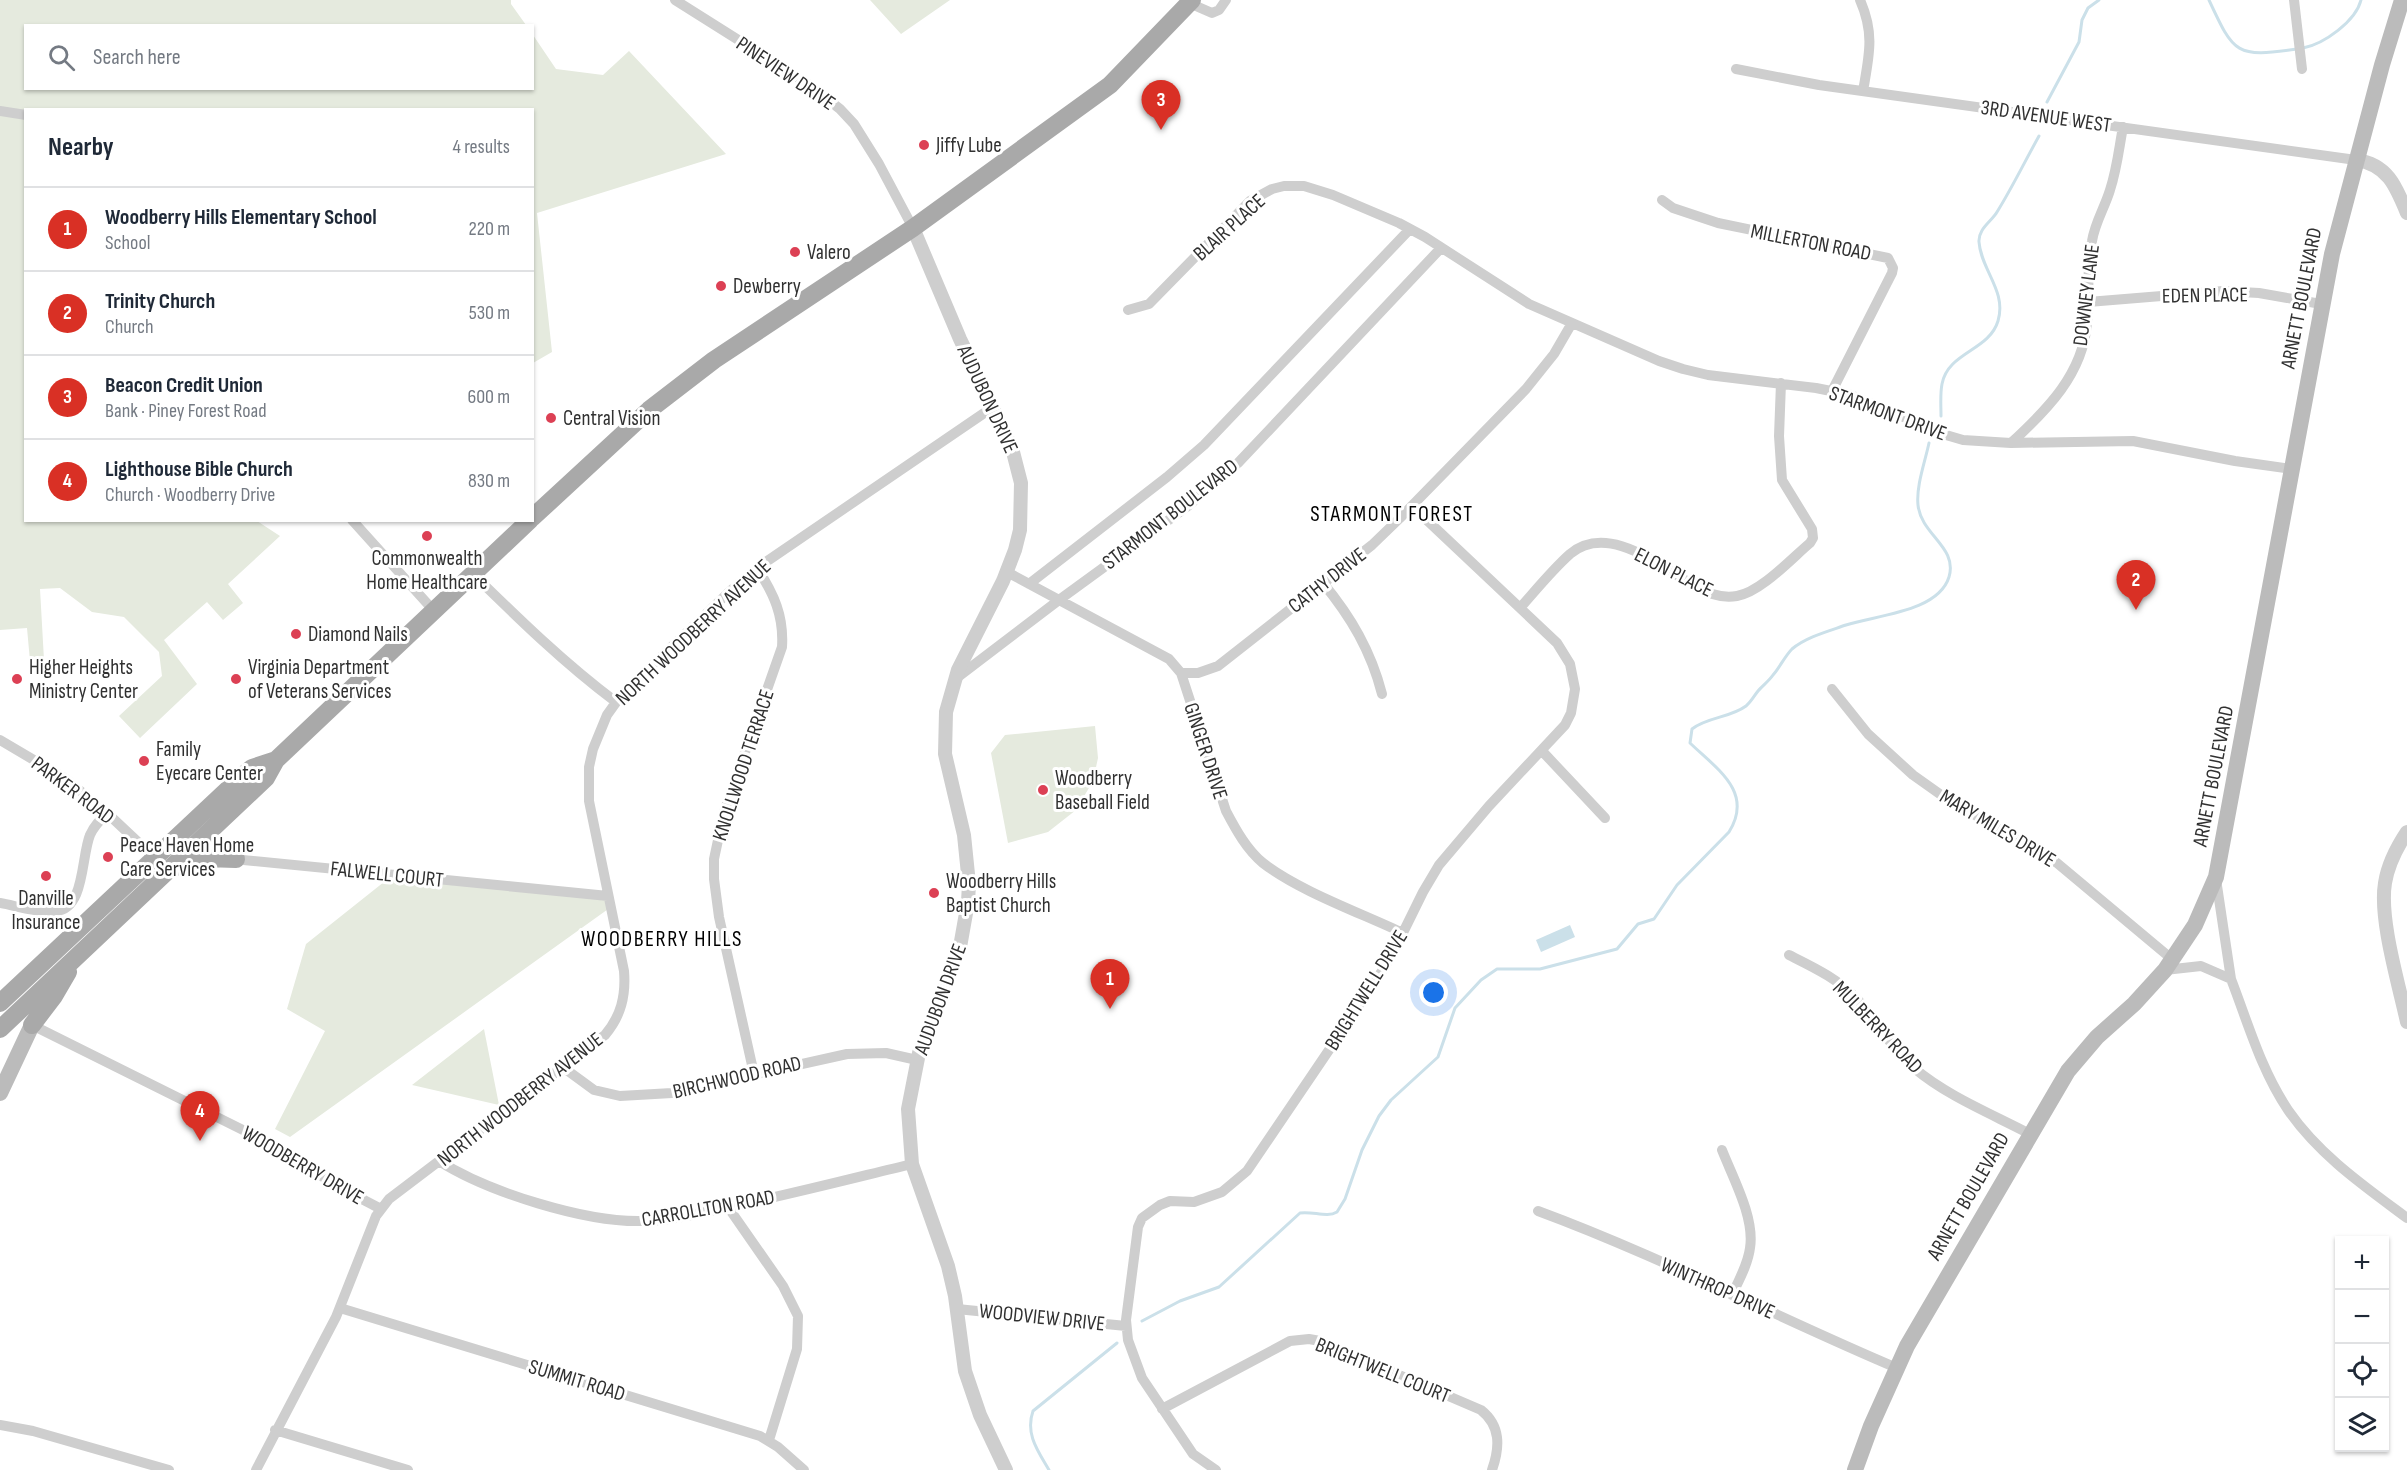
<!DOCTYPE html>
<html lang="en">
<head>
<meta charset="utf-8">
<style>
  :root { --surface:#fff; --page:#f6f6f7; --text:#1f2937; --muted:#747a83; --line:#e0e1e3; --accent:#d93025 }
  body { margin:0; font-family:"Sofia Sans Condensed",sans-serif; background:var(--page); color:var(--text) }
  .controls { position:absolute; right:18px; bottom:18px; display:grid; overflow:hidden; border-radius:0px; box-shadow:0 2px 4px #0004 }
  .controls button { width:54px; height:54px; display:grid; place-items:center; padding:0; border:0; border-bottom:2px solid var(--line); background:var(--surface); color:var(--text); font:30px sans-serif }
  .you { position:absolute; left:1434px; top:993px; width:21px; height:21px; margin:-15px; border:4px solid #fff; border-radius:50%; background:#1a73e8; box-shadow:0 0 0 9px #1a73e833 }
  .badge { display:grid; place-items:center; width:39px; height:39px; border-radius:50%; background:var(--accent); color:#fff; font-size:20px; font-weight:700 }
  .pin { position:absolute; translate:-50% -50px; filter:drop-shadow(0 2px 3px #0008) }
  .pin::after { content:''; position:absolute; top:32px; width:21px; height:18px; background:inherit; clip-path:polygon(0 0,100% 0,50% 100%) }
  .list { margin:0; padding:0; list-style:none }
  h2 { display:flex; justify-content:space-between; align-items:center; height:78px; margin:0; padding:0 24px; font-size:26px }
  h2 small { font-size:20px; font-weight:400; color:var(--muted) }
  .list li { display:grid; grid-template-columns:39px 1fr auto; gap:18px; align-items:center; box-sizing:border-box; height:84px; padding:0 24px; border-top:2px solid var(--line) }
  .list b { display:block; font-size:22px; white-space:nowrap }
  .list p { margin:0; font-size:20px; white-space:nowrap; color:var(--muted) }
  .list em { font-size:20px; font-style:normal; color:var(--muted) }
  .icon { flex:none; width:33px; height:33px; fill:none; stroke:currentColor; stroke-width:2; stroke-linecap:round; stroke-linejoin:round }
  .map { position:relative; flex:none; width:2407px; height:1470px; overflow:hidden }
  .search { position:absolute; background:var(--surface); box-shadow:0 2px 4px #0004; left:24px; top:24px; width:510px; height:66px; display:flex; align-items:center; gap:15px; box-sizing:border-box; padding:0 21px; border-radius:0px; color:var(--muted); font-size:22px }
  .panel { position:absolute; background:var(--surface); box-shadow:0 2px 4px #0004; left:24px; top:108px; width:510px; height:414px; border-radius:0px }
  .map>svg:first-child { display:block }
  .green { fill:#e5eade }
  .water { fill:#cbe0e9 }
  .lines { fill:none; stroke-linecap:round; stroke-linejoin:round }
  .stream { stroke:#cbe0e9; stroke-width:3 }
  .minor { stroke:#cecece; stroke-width:10 }
  .tertiary { stroke:#cecece; stroke-width:14 }
  .secondary { stroke:#bbb; stroke-width:16 }
  .primary { stroke:#a9a9a9; stroke-width:18 }
  .poi-dot { fill:#dc4054; stroke:#fff; stroke-width:2 }
  .labels { text-anchor:middle; stroke-width:6; stroke-linejoin:round; paint-order:stroke }
  .street-label { font-size:21px; fill:#313131; stroke:#fff }
  .poi-label { font-size:21px; fill:#313131; stroke:#fff; text-anchor:start }
  .neighbourhood-label { font-size:22px; letter-spacing:1.5px; fill:#000; stroke:#fff }
</style>
</head>
<body>
<div class="map">
<svg width="2407" height="1470" viewBox="0 0 2407 1470">
  <rect width="100%" height="100%" fill="#fff"/>
  <!-- green -->
  <path class="green" d="M0 0H511V4L526 25 26 26V88H532L533 35 556 69 603 75 629 51 726 154 537 213 552 352 533 363 532 110H26V520L257 521 280 536 228 584 243 603 223 620 207 602 164 640 197 684 140 738 119 716 162 676 159 652 124 617 92 612 60 588 40 589 44 660 30 661 27 628 0 630Z
    M870 0H950L901 34Z
    M1095 726 1098 758 1093 781 1076 810 1048 832 1008 843 991 753 1005 735Z
    M394 874 608 896 611 907 290 1137 275 1129 325 1031 287 1009 306 944Z
    M484 1029 499 1105 412 1085Z"/>
  <!-- water -->
  <path class="water" d="M1570 925 1575 937 1541 952 1536 940Z"/>
  <g class="lines">
    <!-- stream -->
    <path class="stream" d="M2209 0C2234 54 2236 58 2297 49
      M2303 48C2324 44 2356 21 2361 0
      M2047 102 2079 42 2082 20 2088 8 2099 0
      M1941 416C1941 405 1940 394 1942 384 1948 352 1989 351 1998 321 2007 291 1981 270 1979 242 1978 229 1991 222 1997 212 2012 188 2025 161 2039 136
      M1142 1321 1180 1301 1219 1287 1300 1213C1313 1211 1327 1218 1337 1212L1345 1199 1362 1150 1379 1116 1391 1100 1438 1057 1455 1008 1481 980 1497 969H1540L1617 949 1638 924 1654 919 1677 885 1729 832C1754 792 1717 769 1690 743L1692 729C1707 717 1730 718 1746 706 1751 702 1754 696 1758 691 1762 686 1769 681 1773 675 1780 667 1785 656 1792 649 1806 637 1829 631 1846 625 1877 615 1938 612 1949 577 1958 547 1921 535 1918 505 1916 486 1925 462 1929 443
      M1049 1470C1038 1451 1025 1434 1033 1411L1117 1343"/>
    <!-- minor -->
    <path class="minor" d="M675 0 808 84 840 109 854 124 879 164 913 228
      M1860 0C1875 34 1869 56 1863 91
      M2294 0 2302 69
      M1189 3 1212 13 1219 10 1226 0
      M1736 69 1819 85 2356 160
      M0 111 26 115
      M1662 200 1673 208 1718 223 1888 258 1893 268 1892 273 1832 391
      M2088 302 2223 291 2259 293 2321 304
      M1128 310 1149 304 1250 201 1272 189 1284 186H1304L1333 195 1399 223 1425 237 1529 304 1659 361 1683 369 1708 375 1816 388 1851 395 1946 435 1963 440 2011 443 2133 441 2235 461 2291 469
      M2011 443C2047 410 2083 374 2087 323 2090 295 2086 269 2092 241 2095 222 2105 207 2110 190 2117 169 2119 148 2123 127
      M352 520 434 611
      M1007 572 1169 659 1181 673 1226 811C1236 830 1247 850 1263 863 1299 891 1361 913 1403 933
      M473 574C519 619 564 663 616 702
      M1323 583C1351 617 1371 651 1382 694
      M1029 584 1167 477 1204 445 1410 229
      M1520 608C1536 590 1552 570 1570 554 1607 523 1657 564 1690 583 1705 592 1719 599 1737 596 1761 592 1792 558 1810 543L1813 538 1812 529 1782 480 1779 436 1781 383
      M1181 673H1198L1218 666 1372 545 1400 518 1526 389 1554 354 1572 323
      M954 680 1059 600 1188 506 1238 463 1441 248
      M1832 689 1868 734 1913 775 1944 797 2057 863 2173 960
      M0 740 66 779 107 813 157 860
      M1542 751 1605 818
      M233 859 608 896
      M2216 879 2231 979
      M0 903C17 906 39 913 56 911 85 909 81 857 90 835 94 826 100 820 107 813
      M1789 955C1813 967 1839 979 1858 1000 1877 1022 1892 1049 1914 1068 1947 1096 1992 1114 2030 1134
      M2165 970 2201 966 2231 979C2248 1023 2261 1070 2288 1110 2319 1155 2364 1186 2407 1218
      M32 1025 269 1143 339 1187 381 1209
      M564 1068 594 1090 620 1096 672 1093 847 1054 886 1053 917 1060
      M754 1074 719 917 714 879V859L724 812 782 647C784 616 774 594 757 568
      M1722 1150C1733 1178 1755 1218 1750 1248 1748 1264 1739 1280 1732 1295
      M439 1161C488 1192 586 1223 644 1221 671 1221 698 1213 725 1208 788 1195 850 1179 912 1164
      M728 1207 783 1286 798 1316 797 1349 769 1440
      M1538 1211C1660 1256 1776 1317 1897 1368
      M340 1308 760 1436 778 1447 804 1470
      M957 1309 1126 1326
      M1162 1409 1290 1341 1309 1339 1320 1341 1481 1410C1501 1426 1500 1447 1492 1470
      M0 1425 33 1431 169 1470
      M275 1430 408 1470
      M256 1470 336 1317 376 1216 389 1199 605 1035C621 1016 626 996 624 971L589 801V767L593 749 607 715 622 694 729 592 757 568 993 407
      M1216 1470 1193 1454 1142 1378 1128 1340 1126 1320 1138 1227 1142 1218 1160 1205 1170 1201 1194 1202 1222 1192 1247 1171 1369 991 1391 957 1423 892 1439 865 1489 806 1565 725 1571 713 1575 689 1570 664 1557 643 1412 506"/>
    <!-- tertiary -->
    <path class="tertiary" d="M2356 160C2387 164 2396 186 2407 213
      M913 228 960 339 1012 448 1021 483 1020 530 1015 550 1003 581 958 670 946 712 945 754 964 835 969 884 968 902 960 947 919 1053 908 1109 912 1164 948 1266 955 1296 965 1371 980 1415 1006 1470
      M2407 832C2397 847 2388 864 2385 883 2379 919 2399 985 2407 1022"/>
    <!-- secondary -->
    <path class="secondary" d="M0 1093 32 1025
      M1855 1470 1871 1426 1907 1346 2068 1071 2097 1037 2134 1004 2165 970 2195 925 2216 877 2332 254 2382 65 2402 0"/>
    <!-- primary -->
    <path class="primary" d="M532 518 649 410 714 360 913 228 1110 85 1192 0
      M176 867C196 858 214 858 236 859
      M0 1003 240 778 252 768 276 760
      M32 1025 54 996 68 972
      M0 1029 266 778 276 760 530 520"/>
  </g>
  <!-- markers -->
  <g class="poi-dot">
    <circle cx="924" cy="145" r="6"/>
    <circle cx="795" cy="252" r="6"/>
    <circle cx="721" cy="286" r="6"/>
    <circle cx="551" cy="418" r="6"/>
    <circle cx="427" cy="536" r="6"/>
    <circle cx="296" cy="634" r="6"/>
    <circle cx="17" cy="679" r="6"/>
    <circle cx="236" cy="679" r="6"/>
    <circle cx="144" cy="761" r="6"/>
    <circle cx="1043" cy="790" r="6"/>
    <circle cx="108" cy="857" r="6"/>
    <circle cx="46" cy="876" r="6"/>
    <circle cx="934" cy="893" r="6"/>
  </g>
  <g class="labels">
    <!-- street labels -->
    <g class="street-label">
      <text transform="translate(786 73) rotate(34)" y="7">PINEVIEW DRIVE</text>
      <text transform="translate(2046 116) rotate(8)" y="7">3RD AVENUE WEST</text>
      <text transform="translate(1229 227) rotate(-42)" y="7">BLAIR PLACE</text>
      <text transform="translate(1811 242) rotate(11)" y="7">MILLERTON ROAD</text>
      <text transform="translate(2086 295) rotate(-83)" y="7">DOWNEY LANE</text>
      <text transform="translate(2205 295) rotate(-1)" y="7">EDEN PLACE</text>
      <text transform="translate(2301 298) rotate(-79)" y="7">ARNETT BOULEVARD</text>
      <text transform="translate(988 399) rotate(65)" y="7">AUDUBON DRIVE</text>
      <text transform="translate(1888 413) rotate(20)" y="7">STARMONT DRIVE</text>
      <text transform="translate(1170 514) rotate(-38)" y="7">STARMONT BOULEVARD</text>
      <text transform="translate(1674 572) rotate(27)" y="7">ELON PLACE</text>
      <text transform="translate(1327 580) rotate(-38)" y="7">CATHY DRIVE</text>
      <text transform="translate(693 632) rotate(-43)" y="7">NORTH WOODBERRY AVENUE</text>
      <text transform="translate(1206 751) rotate(72)" y="7">GINGER DRIVE</text>
      <text transform="translate(743 765) rotate(-72)" y="7">KNOLLWOOD TERRACE</text>
      <text transform="translate(2213 776) rotate(-79)" y="7">ARNETT BOULEVARD</text>
      <text transform="translate(73 790) rotate(37)" y="7">PARKER ROAD</text>
      <text transform="translate(1998 828) rotate(31)" y="7">MARY MILES DRIVE</text>
      <text transform="translate(387 874) rotate(6)" y="7">FALWELL COURT</text>
      <text transform="translate(1366 990) rotate(-58)" y="7">BRIGHTWELL DRIVE</text>
      <text transform="translate(940 999) rotate(-70)" y="7">AUDUBON DRIVE</text>
      <text transform="translate(1878 1027) rotate(46)" y="7">MULBERRY ROAD</text>
      <text transform="translate(737 1077) rotate(-13)" y="7">BIRCHWOOD ROAD</text>
      <text transform="translate(520 1099) rotate(-38)" y="7">NORTH WOODBERRY AVENUE</text>
      <text transform="translate(303 1165) rotate(30)" y="7">WOODBERRY DRIVE</text>
      <text transform="translate(1968 1196) rotate(-60)" y="7">ARNETT BOULEVARD</text>
      <text transform="translate(708 1208) rotate(-10)" y="7">CARROLLTON ROAD</text>
      <text transform="translate(1718 1288) rotate(24)" y="7">WINTHROP DRIVE</text>
      <text transform="translate(1042 1317) rotate(6)" y="7">WOODVIEW DRIVE</text>
      <text transform="translate(1383 1370) rotate(22)" y="7">BRIGHTWELL COURT</text>
      <text transform="translate(577 1380) rotate(17)" y="7">SUMMIT ROAD</text>
    </g>
    <!-- poi labels -->
    <g class="poi-label">
      <text x="936" y="152">Jiffy Lube</text>
      <text x="807" y="259">Valero</text>
      <text x="733" y="293">Dewberry</text>
      <text x="563" y="425">Central Vision</text>
      <text x="427" y="565" text-anchor="middle">Commonwealth<tspan x="427" dy="24">Home Healthcare</tspan></text>
      <text x="308" y="641">Diamond Nails</text>
      <text x="29" y="674">Higher Heights<tspan x="29" dy="24">Ministry Center</tspan></text>
      <text x="248" y="674">Virginia Department<tspan x="248" dy="24">of Veterans Services</tspan></text>
      <text x="156" y="756">Family<tspan x="156" dy="24">Eyecare Center</tspan></text>
      <text x="1055" y="785">Woodberry<tspan x="1055" dy="24">Baseball Field</tspan></text>
      <text x="120" y="852">Peace Haven Home<tspan x="120" dy="24">Care Services</tspan></text>
      <text x="946" y="888">Woodberry Hills<tspan x="946" dy="24">Baptist Church</tspan></text>
      <text x="46" y="905" text-anchor="middle">Danville<tspan x="46" dy="24">Insurance</tspan></text>
    </g>
    <!-- neighbourhood labels -->
    <g class="neighbourhood-label">
      <text x="1392" y="521">STARMONT FOREST</text>
      <text x="662" y="946">WOODBERRY HILLS</text>
    </g>
  </g>
</svg>
<div class="controls">
<button>+</button>
<button>−</button>
<button><svg class="icon" aria-label="locate" viewBox="0 0 24 24"><circle cx="12" cy="12" r="6"/><path d="M12 2v4M12 18v4M2 12h4M18 12h4"/></svg></button>
<button><svg class="icon" aria-label="layers" viewBox="0 0 24 24"><path d="M12 4l9 5-9 5-9-5zM3 14l9 5 9-5"/></svg></button>
</div>
<div class="you"></div>
<div class="pin badge" style="left:1110px;top:1009px">1</div>
<div class="pin badge" style="left:2136px;top:610px">2</div>
<div class="pin badge" style="left:1161px;top:130px">3</div>
<div class="pin badge" style="left:200px;top:1141px">4</div>
<div class="search"><svg class="icon" aria-label="search" viewBox="0 0 24 24"><circle cx="10" cy="10" r="6"/><path d="M15 15l6 6"/></svg>Search here</div>
<section class="panel">
<h2>Nearby<small>4 results</small></h2>
<ul class="list">
<li><span class="badge">1</span><div><b>Woodberry Hills Elementary School</b><p>School</p></div><em>220 m</em></li>
<li><span class="badge">2</span><div><b>Trinity Church</b><p>Church</p></div><em>530 m</em></li>
<li><span class="badge">3</span><div><b>Beacon Credit Union</b><p>Bank · Piney Forest Road</p></div><em>600 m</em></li>
<li><span class="badge">4</span><div><b>Lighthouse Bible Church</b><p>Church · Woodberry Drive</p></div><em>830 m</em></li>
</ul>
</section>
</div>
</body>
</html>
